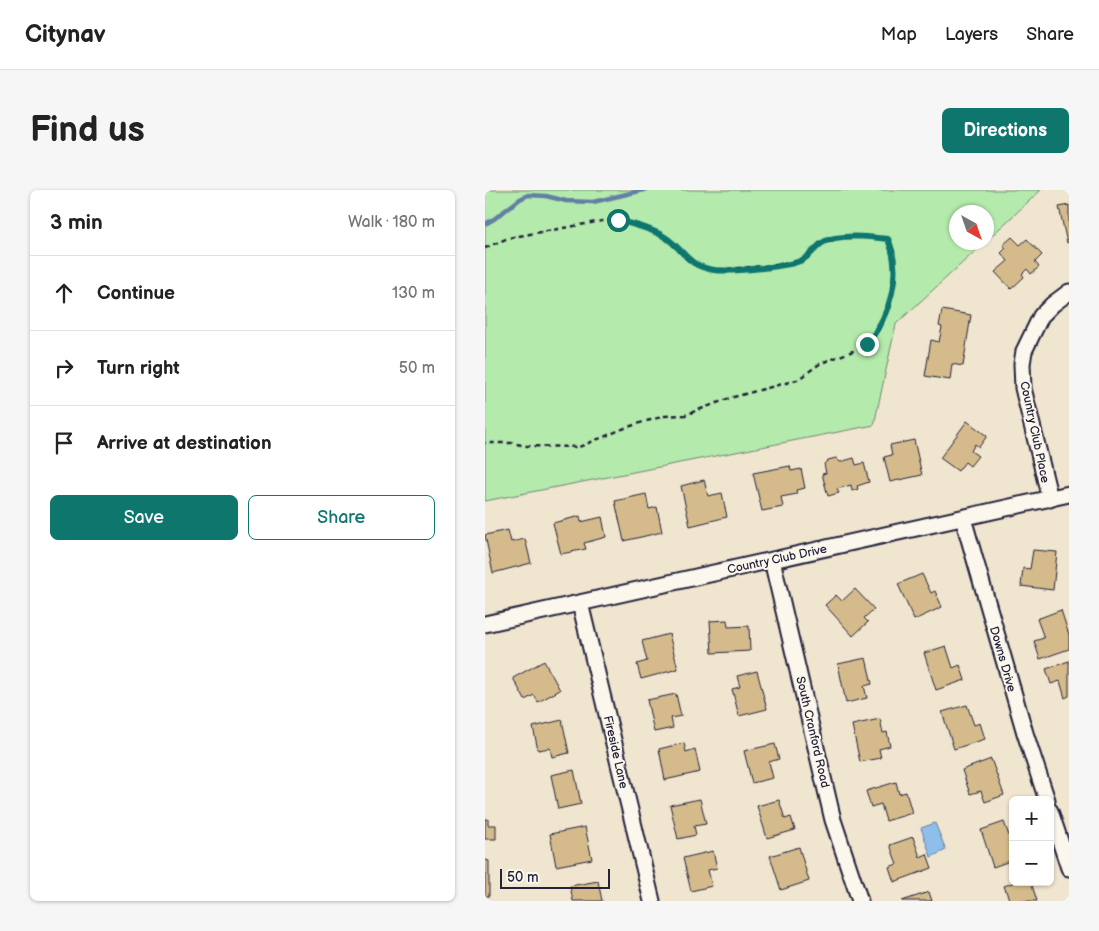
<!DOCTYPE html>
<html lang="en">
<head>
<meta charset="utf-8">
<style>
  :root { --surface:#fff; --page:#f6f6f6; --text:#222; --muted:#767676; --line:#e0e0e0; --accent:#0f766e }
  body { margin:0; font-family:"Balsamiq Sans",sans-serif; background:var(--page); color:var(--text) }
  .controls { position:absolute; right:15px; bottom:15px; display:grid; overflow:hidden; border-radius:8px; box-shadow:0 1px 4px #0004 }
  .controls button { width:45px; height:45px; display:grid; place-items:center; padding:0; border:0; border-bottom:1px solid var(--line); background:var(--surface); color:var(--text); font:25px sans-serif }
  .compass { position:absolute; left:464px; top:15px; width:45px; height:45px; border-radius:50%; background:var(--surface); box-shadow:0 1px 4px #0004; rotate:140deg }
  .scale { position:absolute; left:15px; bottom:12px; width:110px; box-sizing:border-box; padding-left:5px; border:2px solid #22223b; border-top:0; font-size:14px; line-height:18px; white-space:nowrap; color:#22223b; -webkit-text-stroke:4px #fbf7ec; paint-order:stroke }
  .stop { position:absolute; width:15px; height:15px; margin:-11px; border:4px solid #0f766e; border-radius:50%; background:#fff }
  .stop.end { background:#0f766e; border-color:#fff; box-shadow:0 1px 5px #0008 }
  .list { margin:0; padding:0; list-style:none }
  h2 { display:flex; justify-content:space-between; align-items:center; height:65px; margin:0; padding:0 20px; font-size:21px }
  h2 small { font-size:16px; font-weight:400; color:var(--muted) }
  .list li { display:grid; grid-template-columns:32px 1fr auto; gap:15px; align-items:center; box-sizing:border-box; height:75px; padding:0 20px; border-top:1px solid var(--line) }
  .list b { display:block; font-size:19px; white-space:nowrap }
  .list em { font-size:16px; font-style:normal; color:var(--muted) }
  .actions { display:flex; gap:10px; padding:15px 20px }
  .actions a { flex:1; padding:11px 0; border:1px solid var(--accent); border-radius:8px; text-align:center; font-size:18px; color:var(--accent) }
  .actions .main { background:var(--accent); color:#fff }
  .icon { flex:none; width:28px; height:28px; fill:none; stroke:currentColor; stroke-width:2; stroke-linecap:round; stroke-linejoin:round }
  .map { position:relative; flex:none; width:584px; height:711px; overflow:hidden; border-radius:8px }
  header { display:flex; align-items:center; gap:30px; box-sizing:border-box; height:70px; padding:0 25px; background:var(--surface); border-bottom:1px solid var(--line) }
  header strong { font-size:24px }
  nav { display:flex; gap:28px; margin-inline-start:auto; font-size:18px }
  .intro { display:flex; align-items:center; justify-content:space-between; box-sizing:border-box; height:120px; padding:0 30px }
  h1 { margin:0; font-size:35px }
  .button { padding:12px 22px; border-radius:8px; background:var(--accent); color:#fff; font-size:18px; font-weight:700 }
  main { display:flex; gap:30px; padding:0 30px }
  aside { flex:1; background:var(--surface); border-radius:8px; box-shadow:0 1px 4px #0004 }
  .map>svg:first-child { display:block }
  .green { fill:#b4eaac; stroke:#6b8674 }
  .water { fill:#8fbeea; stroke:#6380a4 }
  .lines { fill:none; stroke-linecap:round; stroke-linejoin:round }
  .stream { stroke:#6380a4; stroke-width:4.5 }
  .building { fill:#d5bb8b; stroke:#22223b }
  .minor-casing { stroke:#22223b; stroke-width:19 }
  .path { stroke:#22223b; stroke-width:2.5; stroke-dasharray:5 4; stroke-linecap:butt }
  .minor { stroke:#fbf7ec; stroke-width:15 }
  .route { stroke:#0f766e; stroke-width:6 }
  .labels { text-anchor:middle; stroke-width:4; stroke-linejoin:round; paint-order:stroke }
  .street-label { font-size:12px; fill:#22223b; stroke:#fbf7ec }
</style>
</head>
<body>
<header>
<strong>Citynav</strong>
<nav><a>Map</a><a>Layers</a><a>Share</a></nav>
</header>
<div class="intro"><h1>Find us</h1><a class="button">Directions</a></div>
<main>
<aside>
<h2>3 min<small>Walk · 180 m</small></h2>
<ul class="list">
<li><svg class="icon" aria-label="ahead" viewBox="0 0 24 24"><path d="M12 20V5M6 11l6-6 6 6"/></svg><div><b>Continue</b></div><em>130 m</em></li>
<li><svg class="icon" aria-label="right" viewBox="0 0 24 24"><path d="M7 20v-9h11M14 6l5 5-5 5"/></svg><div><b>Turn right</b></div><em>50 m</em></li>
<li><svg class="icon" aria-label="arrive" viewBox="0 0 24 24"><path d="M6 21V4h12l-3 4 3 4H6"/></svg><div><b>Arrive at destination</b></div></li>
</ul>
<div class="actions"><a class="main">Save</a><a>Share</a></div>
</aside>
<div class="map">
<svg width="584" height="711" viewBox="0 0 584 711">
  <rect width="100%" height="100%" fill="#f0e5cf"/>
  <filter id="ink" filterUnits="userSpaceOnUse"><feTurbulence type="fractalNoise" baseFrequency=".02" numOctaves="2"/><feDisplacementMap in="SourceGraphic" scale="10" xChannelSelector="R" yChannelSelector="G"/><feConvolveMatrix kernelMatrix="1 2 1 2 8 2 1 2 1" color-interpolation-filters="sRGB"/></filter>
  <g filter="url(#ink)">
    <!-- green -->
    <path class="green" d="M0 0H556L502 50V22H472V52L499 53 411 134 389 235 0 311Z"/>
    <!-- water -->
    <path class="water" d="M450 633 461 660 446 667 436 638Z"/>
    <g class="lines">
      <!-- stream -->
      <path class="stream" d="M0 34 9 29 35 9 43 5 61 6 81 11 108 12 159 0"/>
    </g>
    <!-- building -->
    <path class="building" d="M584 15V52L582 53 574 17Z
      M527 47 535 55 542 49 557 65 550 72 554 77 546 84 542 79 537 84 539 87 526 99 510 82 523 71 516 63 521 58 518 55Z
      M457 120 486 125 478 176 467 174 465 190 440 186 446 150 454 152 457 137 454 136Z
      M482 231 502 246 494 257 490 254 486 261 493 266 485 276 480 272 473 281 455 268Z
      M429 250 437 285 405 292 399 267 407 265 405 255Z
      M351 268 355 272 369 268 371 275 379 273 384 292 372 296 373 299 367 301 366 295 352 299 354 303 343 306 337 284 341 283 339 274 343 270Z
      M305 276 306 281 316 279 320 298 311 300 312 304 296 307 298 317 277 321 268 283Z
      M219 290 223 306 237 303 242 327 205 336 196 296Z
      M161 304 164 319 172 317 177 342 139 351 130 311Z
      M95 326 96 332 117 327 121 347 99 353 101 359 76 364 68 333Z
      M23 340 26 352 40 349 46 373 8 383 0 345Z
      M548 360 572 362 568 400 536 396 538 378 545 379Z
      M437 384 446 403 450 401 457 417 429 430 413 394Z
      M370 399 389 419 379 428 383 432 368 446 340 415 351 405 357 411Z
      M576 420 584 445V459L555 469 549 451 559 448 552 429Z
      M242 430 243 437 264 436 265 461 227 463 225 431Z
      M184 444 193 479 156 489 152 474 162 471 157 451Z
      M461 456 468 478 475 475 480 490 451 500 439 463Z
      M381 468 387 494 379 496 382 508 361 513 353 474Z
      M59 471 75 500 53 512 49 505 40 510 28 488Z
      M584 471V506L580 508 575 491 566 494 561 479Z
      M272 481 282 519 254 526 247 499 255 497 252 486Z
      M191 504 196 526 186 528 188 538 169 542 162 510Z
      M482 515 489 535 495 533 500 549 469 559 457 522Z
      M395 529 398 543 402 542 405 556 394 559 396 568 375 572 367 535Z
      M77 530 84 563 67 567 65 558 53 560 48 537Z
      M199 553 201 562 210 559 215 582 180 590 174 559Z
      M290 554 294 569 284 572 288 588 267 593 259 561Z
      M506 569 519 605 500 612 496 601 485 604 477 580Z
      M89 580 96 614 73 619 66 585Z
      M411 592 414 604 421 602 427 623 401 631 396 614 386 617 381 601Z
      M215 609 221 634 209 636 211 645 193 649 185 615Z
      M294 610 300 629 306 627 310 640 282 648 272 616Z
      M0 629H3V635H11V649H0Z
      M519 632 526 651H528V670L508 677 496 640Z
      M100 637 107 669 71 676 65 644Z
      M428 647 435 667 442 664 447 678 409 692 404 677 412 674 405 655Z
      M314 657 324 691 296 700 285 666Z
      M228 661 232 678 223 680 227 696 206 701 198 668Z
      M0 670 4 671V706H0Z
      M113 691 117 711H88L85 696Z
      M530 692H546L552 711H519L524 709 519 696Z
      M444 702 447 711H417Z"/>
    <g class="lines">
      <defs>
        <path id="minor" d="M565 309 538 198 537 174 539 161 556 126 568 114 584 102
          M478 328 540 543 562 610
          M287 370 348 630 375 711
          M95 413 167 711
          M0 434 584 304
          M565 621 584 678"/>
      </defs>
      <!-- minor casing -->
      <use href="#minor" class="minor-casing"/>
      <!-- path -->
      <path class="path" d="M0 58 23 48 117 31 133 30 161 38 181 47 201 68 213 76 231 80 306 74 319 69 336 53 351 48 376 46 403 49 409 63V91L404 117 393 140 382 154 368 161 336 173 312 190 245 208 200 225 180 226 158 232 140 238 94 257 42 256 27 253H0"/>
      <!-- minor -->
      <use href="#minor" class="minor"/>
    </g>
  </g>
  <g class="lines" filter="url(#ink)">
    <!-- route -->
    <path class="route" d="M133 30C149 35 166 38 180 47 200 60 201 76 229 80 244 82 307 77 319 69 332 61 331 52 350 48 367 45 385 47 403 49 418 84 405 125 382 154"/>
  </g>
  <g class="labels">
    <!-- street labels -->
    <g class="street-label">
      <text transform="translate(550 242) rotate(78)" y="4">Country Club Place</text>
      <text transform="translate(292 369) rotate(-12)" y="4">Country Club Drive</text>
      <text transform="translate(518 469) rotate(74)" y="4">Downs Drive</text>
      <text transform="translate(328 542) rotate(77)" y="4">South Cranford Road</text>
      <text transform="translate(131 562) rotate(77)" y="4">Fireside Lane</text>
    </g>
  </g>
</svg>
<div class="controls">
<button>+</button>
<button>−</button>
</div>
<svg class="compass" viewBox="-18 -18 36 36"><path d="M0-13l5 13h-10z" fill="#e53935"/><path d="M0 13l5-13h-10z" fill="#767676"/></svg>
<div class="scale">50 m</div>
<div class="stop" style="left:133px;top:30px"></div>
<div class="stop end" style="left:382px;top:154px"></div>
</div>
</main>
</body>
</html>
